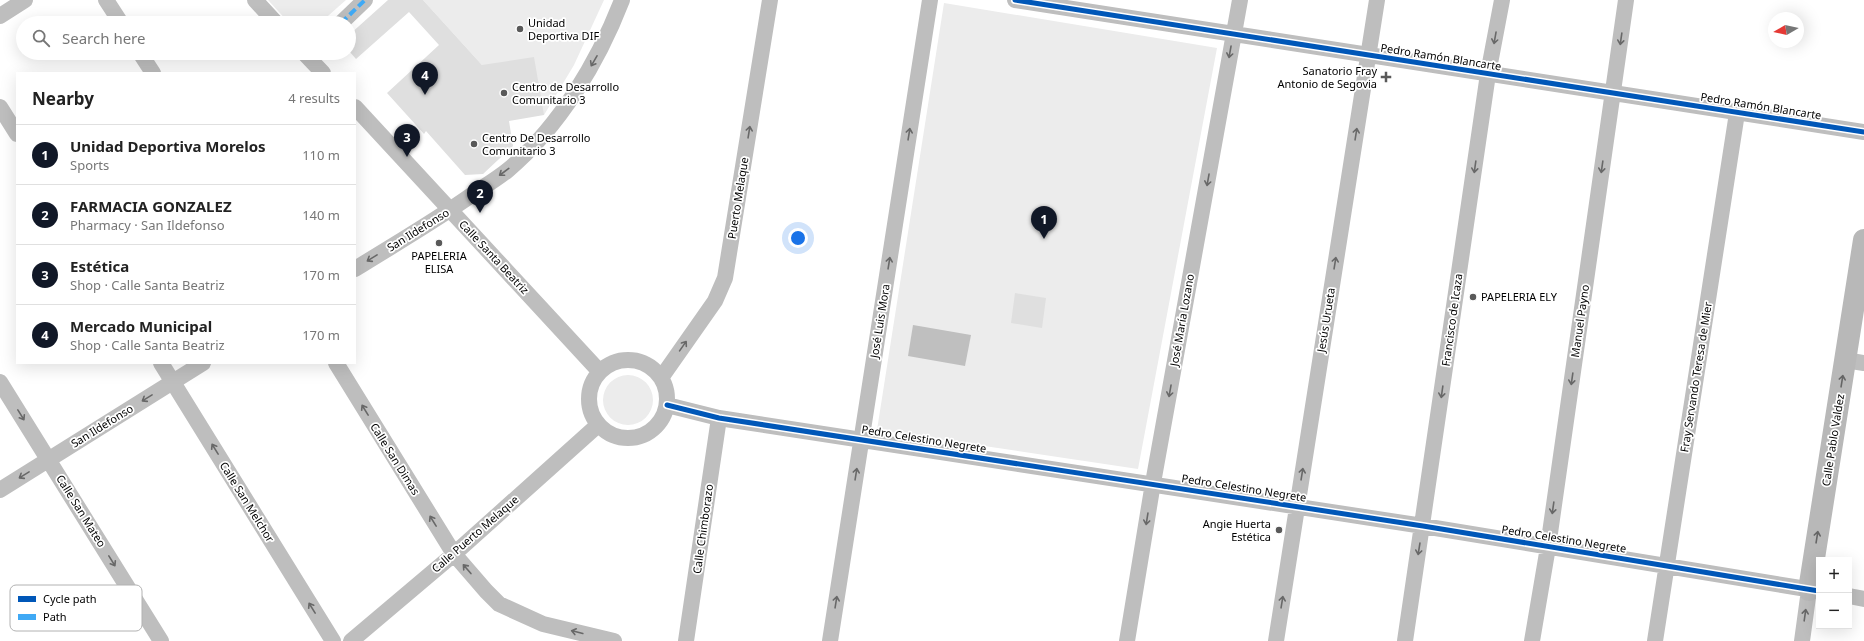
<!DOCTYPE html>
<html lang="en">
<head>
<meta charset="utf-8">
<style>
  :root { --surface:#fff; --page:#f6f6f6; --text:#222; --muted:#767676; --line:#e0e0e0; --accent:#111827 }
  body { margin:0; font-family:"Noto Sans",sans-serif; background:var(--page); color:var(--text) }
  .controls { position:absolute; right:12px; bottom:12px; display:grid; overflow:hidden; border-radius:0px; box-shadow:0 4px 16px #0002 }
  .controls button { width:36px; height:36px; display:grid; place-items:center; padding:0; border:0; border-bottom:1px solid var(--line); background:var(--surface); color:var(--text); font:20px sans-serif }
  .compass { position:absolute; left:1768px; top:12px; width:36px; height:36px; border-radius:50%; background:var(--surface); box-shadow:0 4px 16px #0002; rotate:261deg }
  .you { position:absolute; left:798px; top:238px; width:14px; height:14px; margin:-10px; border:3px solid #fff; border-radius:50%; background:#1a73e8; box-shadow:0 0 0 6px #1a73e833 }
  .badge { display:grid; place-items:center; width:26px; height:26px; border-radius:50%; background:var(--accent); color:#fff; font-size:13px; font-weight:700 }
  .pin { position:absolute; translate:-50% -33px; filter:drop-shadow(0 1px 2px #0008) }
  .pin::after { content:''; position:absolute; top:21px; width:14px; height:12px; background:inherit; clip-path:polygon(0 0,100% 0,50% 100%) }
  .list { margin:0; padding:0; list-style:none }
  h2 { display:flex; justify-content:space-between; align-items:center; height:52px; margin:0; padding:0 16px; font-size:17px }
  h2 small { font-size:13px; font-weight:400; color:var(--muted) }
  .list li { display:grid; grid-template-columns:26px 1fr auto; gap:12px; align-items:center; box-sizing:border-box; height:60px; padding:0 16px; border-top:1px solid var(--line) }
  .list b { display:block; font-size:15px; white-space:nowrap }
  .list p { margin:0; font-size:13px; white-space:nowrap; color:var(--muted) }
  .list em { font-size:13px; font-style:normal; color:var(--muted) }
  .icon { flex:none; width:22px; height:22px; fill:none; stroke:currentColor; stroke-width:2; stroke-linecap:round; stroke-linejoin:round }
  .map { position:relative; flex:none; width:1864px; height:641px; overflow:hidden }
  .search { position:absolute; background:var(--surface); box-shadow:0 4px 16px #0002; left:16px; top:16px; width:340px; height:44px; display:flex; align-items:center; gap:10px; box-sizing:border-box; padding:0 14px; border-radius:22px; color:var(--muted); font-size:15px }
  .panel { position:absolute; background:var(--surface); box-shadow:0 4px 16px #0002; left:16px; top:72px; width:340px; height:292px; border-radius:0px }
  .map>svg:first-child { display:block }
  .green { fill:#ececec }
  .water { fill:#bfbfbf }
  .building { fill:#dfdfdf }
  .lines { fill:none; stroke-linecap:round; stroke-linejoin:round }
  .street { stroke:#bebebe; stroke-width:16 }
  .secondary { stroke:#b8b8b8; stroke-width:22 }
  .quiet { stroke:#3fa9f5; stroke-width:4; stroke-dasharray:8 4; stroke-linecap:butt }
  .cycleway-casing { stroke:#fff; stroke-width:8 }
  .cycleway { stroke:#0057b8; stroke-width:5 }
  .oneway { stroke:#686868 }
  .oneway2 { stroke:#656565 }
  .poi-dot { fill:#595959; stroke:#fff; stroke-width:1.5 }
  .labels { text-anchor:middle; stroke-width:3.5; stroke-linejoin:round; paint-order:stroke }
  .poi-label { font-size:11px; fill:#000; stroke:#fff; text-anchor:start }
  .street-label { font-size:11px; fill:#000; stroke:#fff }
  .key { fill:#fff; stroke:#b2b2b2; stroke-width:1 }
  .key-label { font-size:11px; fill:#000 }
</style>
</head>
<body>
<div class="map">
<svg width="1864" height="641" viewBox="0 0 1864 641">
  <rect width="100%" height="100%" fill="#fff"/>
  <!-- green -->
  <path class="green" d="M268 0H346L320 23H289Z
    M423 0H604L574 65 544 115 482 65Z
    M944 3 1217 48 1138 469 877 430Z
    M603 400a25 25 0 1 1 50 0a25 25 0 1 1-50 0Z"/>
  <!-- water -->
  <path class="water" d="M913 325 971 335 965 366 908 356Z"/>
  <!-- building -->
  <path class="building" d="M388 0H423L482 65 534 57 544 115 509 121 513 146 483 174 465 175 426 131 424 134 387 93 439 45 409 12 356 59 349 51V35Z
    M1015 293 1046 298 1042 328 1011 323Z"/>
  <g class="lines">
    <!-- street -->
    <path class="street" d="M106 0 121 23
      M255 0 276 23
      M1015 0 1864 132
      M0 16 25 0
      M341 23 365 0
      M140 53 153 73
      M304 53 323 73
      M0 107 17 134
      M355 107 600 372
      M355 269C395 244 435 221 473 194 485 186 497 179 508 170 560 126 598 62 622 0
      M1845 360 1864 363
      M589 399a39 39 0 1 1 78 0a39 39 0 1 1-78 0Z
      M161 363 333 641
      M336 363 454 554 486 591 499 604 543 624 614 641
      M661 378 715 301 725 278 770 0
      M0 382 161 641
      M667 405 719 418 1423 526 1819 591
      M0 490 203 363
      M1849 596 1864 599
      M351 641 454 554 598 425
      M686 641 719 418
      M830 641 930 0
      M1127 641 1153 483 1240 0
      M1276 641 1377 0
      M1405 641 1488 74 1502 0
      M1532 641 1548 547 1626 0
      M1655 641 1737 113
      M1802 641 1809 590"/>
    <!-- secondary -->
    <path class="secondary" d="M1809 590 1864 240"/>
    <!-- quiet -->
    <path class="quiet" d="M341 23 365 0
      M307 56 310 53"/>
    <defs>
      <path id="cycleway" d="M1015 0 1864 132
        M667 405 719 418 1423 526 1819 591"/>
    </defs>
    <!-- cycleway casing -->
    <use href="#cycleway" class="cycleway-casing"/>
    <!-- cycleway -->
    <use href="#cycleway" class="cycleway"/>
  </g>
  <!-- one-way arrows -->
  <defs><path id="oneway-shaft" d="M-6 0H5M1.5-3L5.5 0L1.5 3" fill="none" stroke-width="1.6" stroke-linecap="round" stroke-linejoin="round"/></defs>
  <g class="oneway">
    <use href="#oneway-shaft" transform="translate(1495 38) rotate(100)"/>
    <use href="#oneway-shaft" transform="translate(1621 39) rotate(98)"/>
    <use href="#oneway-shaft" transform="translate(1230 52) rotate(100)"/>
    <use href="#oneway-shaft" transform="translate(594 61) rotate(120)"/>
    <use href="#oneway-shaft" transform="translate(749 132) rotate(-81)"/>
    <use href="#oneway-shaft" transform="translate(909 134) rotate(-81)"/>
    <use href="#oneway-shaft" transform="translate(1356 134) rotate(-81)"/>
    <use href="#oneway-shaft" transform="translate(1475 167) rotate(98)"/>
    <use href="#oneway-shaft" transform="translate(1602 167) rotate(98)"/>
    <use href="#oneway-shaft" transform="translate(504 172) rotate(143)"/>
    <use href="#oneway-shaft" transform="translate(1208 180) rotate(100)"/>
    <use href="#oneway-shaft" transform="translate(372 258) rotate(148)"/>
    <use href="#oneway-shaft" transform="translate(889 263) rotate(-81)"/>
    <use href="#oneway-shaft" transform="translate(1335 263) rotate(-81)"/>
    <use href="#oneway-shaft" transform="translate(683 346) rotate(-55)"/>
    <use href="#oneway-shaft" transform="translate(1572 379) rotate(98)"/>
    <use href="#oneway-shaft" transform="translate(1170 391) rotate(100)"/>
    <use href="#oneway-shaft" transform="translate(1442 392) rotate(98)"/>
    <use href="#oneway-shaft" transform="translate(147 398) rotate(148)"/>
    <use href="#oneway-shaft" transform="translate(365 410) rotate(-122)"/>
    <use href="#oneway-shaft" transform="translate(21 415) rotate(58)"/>
    <use href="#oneway-shaft" transform="translate(215 449) rotate(-122)"/>
    <use href="#oneway-shaft" transform="translate(856 474) rotate(-81)"/>
    <use href="#oneway-shaft" transform="translate(1302 474) rotate(-81)"/>
    <use href="#oneway-shaft" transform="translate(24 475) rotate(148)"/>
    <use href="#oneway-shaft" transform="translate(1553 508) rotate(98)"/>
    <use href="#oneway-shaft" transform="translate(1147 519) rotate(99)"/>
    <use href="#oneway-shaft" transform="translate(433 521) rotate(-122)"/>
    <use href="#oneway-shaft" transform="translate(1419 549) rotate(99)"/>
    <use href="#oneway-shaft" transform="translate(112 561) rotate(58)"/>
    <use href="#oneway-shaft" transform="translate(467 569) rotate(-131)"/>
    <use href="#oneway-shaft" transform="translate(836 602) rotate(-81)"/>
    <use href="#oneway-shaft" transform="translate(1282 602) rotate(-81)"/>
    <use href="#oneway-shaft" transform="translate(312 608) rotate(-122)"/>
    <use href="#oneway-shaft" transform="translate(1805 615) rotate(-82)"/>
    <use href="#oneway-shaft" transform="translate(577 632) rotate(-166)"/>
  </g>
  <g class="oneway2">
    <use href="#oneway-shaft" transform="translate(1842 381) rotate(-81)"/>
    <use href="#oneway-shaft" transform="translate(1817 537) rotate(-81)"/>
  </g>
  <!-- markers -->
  <g class="poi-dot">
    <circle cx="520" cy="29" r="4"/>
    <path d="M1384 71h4v4h4v4h-4v4h-4v-4h-4v-4h4z"/>
    <circle cx="504" cy="93" r="4"/>
    <circle cx="474" cy="144" r="4"/>
    <circle cx="439" cy="243" r="4"/>
    <circle cx="1473" cy="297" r="4"/>
    <circle cx="1279" cy="530" r="4"/>
  </g>
  <g class="labels">
    <!-- poi labels -->
    <g class="poi-label">
      <text x="528" y="27">Unidad<tspan x="528" dy="13">Deportiva DIF</tspan></text>
      <text x="1377" y="75" text-anchor="end">Sanatorio Fray<tspan x="1377" dy="13">Antonio de Segovia</tspan></text>
      <text x="512" y="91">Centro de Desarrollo<tspan x="512" dy="13">Comunitario 3</tspan></text>
      <text x="482" y="142">Centro De Desarrollo<tspan x="482" dy="13">Comunitario 3</tspan></text>
      <text x="439" y="260" text-anchor="middle">PAPELERIA<tspan x="439" dy="13">ELISA</tspan></text>
      <text x="1481" y="301">PAPELERIA ELY</text>
      <text x="1271" y="528" text-anchor="end">Angie Huerta<tspan x="1271" dy="13">Estética</tspan></text>
    </g>
    <!-- street labels -->
    <g class="street-label">
      <text transform="translate(1441 57) rotate(9)" y="4">Pedro Ramón Blancarte</text>
      <text transform="translate(1761 106) rotate(9)" y="4">Pedro Ramón Blancarte</text>
      <text transform="translate(738 198) rotate(-81)" y="4">Puerto Melaque</text>
      <text transform="translate(418 230) rotate(-32)" y="4">San Ildefonso</text>
      <text transform="translate(494 257) rotate(47)" y="4">Calle Santa Beatriz</text>
      <text transform="translate(1182 320) rotate(-80)" y="4">José María Lozano</text>
      <text transform="translate(1326 320) rotate(-81)" y="4">Jesús Urueta</text>
      <text transform="translate(1452 320) rotate(-82)" y="4">Francisco de Icaza</text>
      <text transform="translate(880 321) rotate(-81)" y="4">José Luis Mora</text>
      <text transform="translate(1580 321) rotate(-82)" y="4">Manuel Payno</text>
      <text transform="translate(1696 377) rotate(-81)" y="4">Fray Servando Teresa de Mier</text>
      <text transform="translate(102 426) rotate(-32)" y="4">San Ildefonso</text>
      <text transform="translate(924 439) rotate(9)" y="4">Pedro Celestino Negrete</text>
      <text transform="translate(1833 440) rotate(-81)" y="4">Calle Pablo Valdez</text>
      <text transform="translate(395 459) rotate(58)" y="4">Calle San Dimas</text>
      <text transform="translate(1244 488) rotate(9)" y="4">Pedro Celestino Negrete</text>
      <text transform="translate(247 502) rotate(58)" y="4">Calle San Melchor</text>
      <text transform="translate(81 511) rotate(58)" y="4">Calle San Mateo</text>
      <text transform="translate(703 529) rotate(-82)" y="4">Calle Chimborazo</text>
      <text transform="translate(475 534) rotate(-41)" y="4">Calle Puerto Melaque</text>
      <text transform="translate(1564 539) rotate(9)" y="4">Pedro Celestino Negrete</text>
    </g>
  </g>
  <!-- legend -->
  <rect x="10" y="585" width="132" height="46" rx="6" class="key"/>
  <rect x="18" y="596" width="18" height="6" fill="#0057b8"/>
  <rect x="18" y="614" width="18" height="6" fill="#3fa9f5"/>
  <g class="key-label">
    <text x="43" y="603">Cycle path</text>
    <text x="43" y="621">Path</text>
  </g>
</svg>
<div class="controls">
<button>+</button>
<button>−</button>
</div>
<svg class="compass" viewBox="-18 -18 36 36"><path d="M0-13l5 13h-10z" fill="#e53935"/><path d="M0 13l5-13h-10z" fill="#767676"/></svg>
<div class="you"></div>
<div class="pin badge" style="left:1044px;top:239px">1</div>
<div class="pin badge" style="left:480px;top:213px">2</div>
<div class="pin badge" style="left:407px;top:157px">3</div>
<div class="pin badge" style="left:425px;top:95px">4</div>
<div class="search"><svg class="icon" aria-label="search" viewBox="0 0 24 24"><circle cx="10" cy="10" r="6"/><path d="M15 15l6 6"/></svg>Search here</div>
<section class="panel">
<h2>Nearby<small>4 results</small></h2>
<ul class="list">
<li><span class="badge">1</span><div><b>Unidad Deportiva Morelos</b><p>Sports</p></div><em>110 m</em></li>
<li><span class="badge">2</span><div><b>FARMACIA GONZALEZ</b><p>Pharmacy · San Ildefonso</p></div><em>140 m</em></li>
<li><span class="badge">3</span><div><b>Estética</b><p>Shop · Calle Santa Beatriz</p></div><em>170 m</em></li>
<li><span class="badge">4</span><div><b>Mercado Municipal</b><p>Shop · Calle Santa Beatriz</p></div><em>170 m</em></li>
</ul>
</section>
</div>
</body>
</html>
